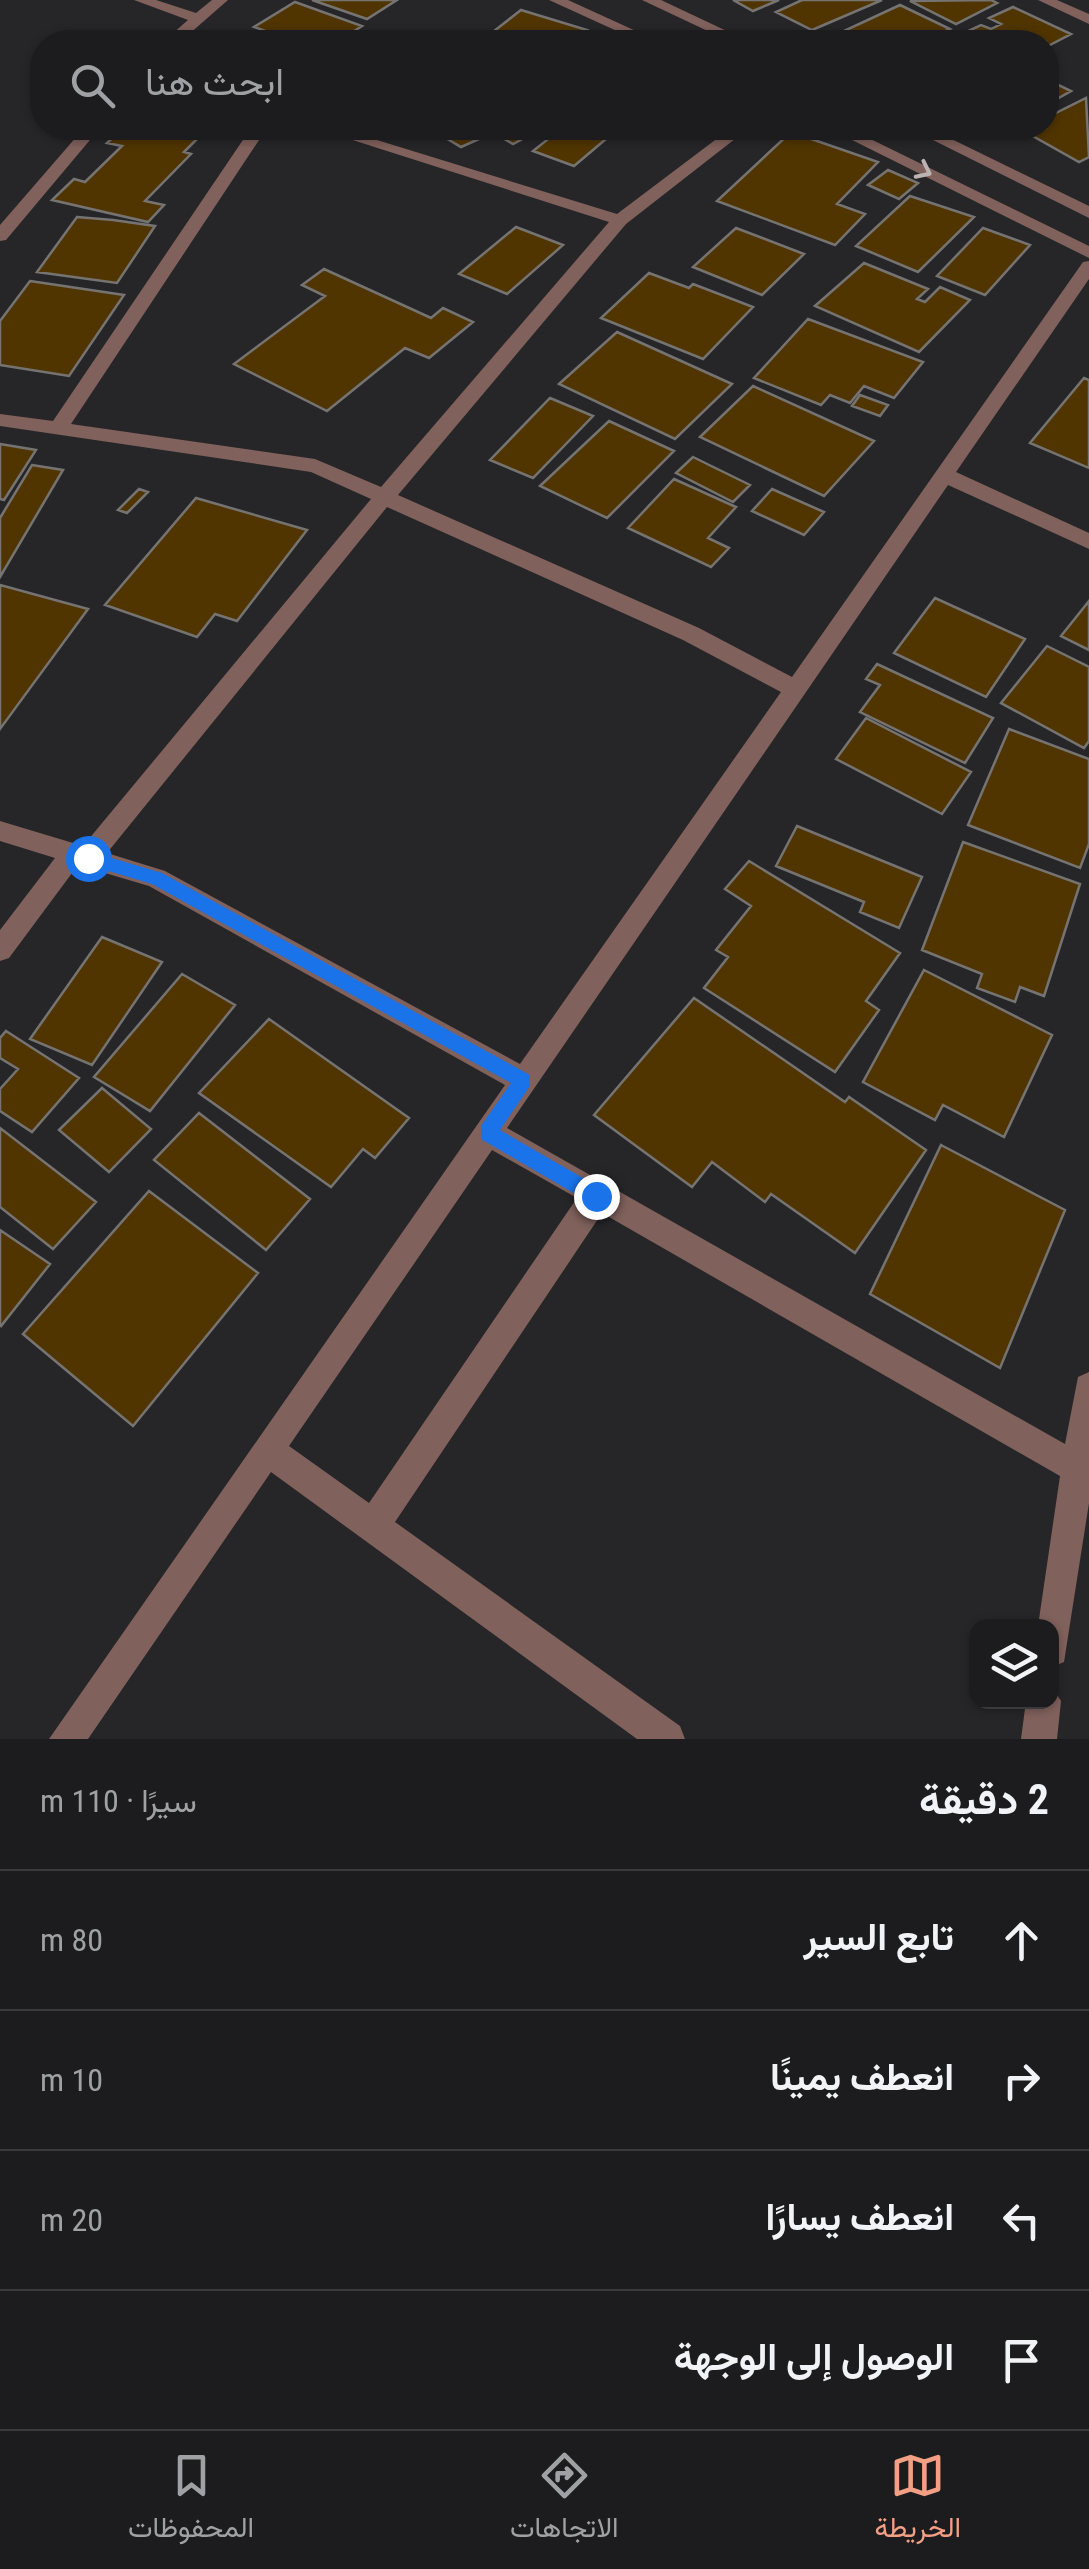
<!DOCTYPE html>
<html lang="ar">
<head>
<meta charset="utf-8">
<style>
  :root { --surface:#1c1c1e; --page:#252527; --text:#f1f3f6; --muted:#a0a1a4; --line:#3a3a3c; --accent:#f39f83 }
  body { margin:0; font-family:"Roboto Condensed",Vazirmatn,sans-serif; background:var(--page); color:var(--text); direction:rtl }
  .controls { position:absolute; right:30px; bottom:30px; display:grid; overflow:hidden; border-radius:20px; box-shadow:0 2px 8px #0004 }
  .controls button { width:90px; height:90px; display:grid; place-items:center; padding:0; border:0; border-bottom:2px solid var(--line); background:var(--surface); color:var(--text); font:50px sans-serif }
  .stop { position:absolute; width:30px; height:30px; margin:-22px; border:8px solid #1a73e8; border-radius:50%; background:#fff }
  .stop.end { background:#1a73e8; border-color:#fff; box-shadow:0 2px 10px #0008 }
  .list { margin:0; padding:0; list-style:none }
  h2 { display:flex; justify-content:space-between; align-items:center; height:130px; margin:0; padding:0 40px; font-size:42px }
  h2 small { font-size:32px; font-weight:400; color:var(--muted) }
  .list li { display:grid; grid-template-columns:65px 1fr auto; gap:30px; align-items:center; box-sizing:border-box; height:140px; padding:0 40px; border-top:2px solid var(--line) }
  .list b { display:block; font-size:38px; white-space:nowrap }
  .list em { font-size:32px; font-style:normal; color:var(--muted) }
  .icon { flex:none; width:55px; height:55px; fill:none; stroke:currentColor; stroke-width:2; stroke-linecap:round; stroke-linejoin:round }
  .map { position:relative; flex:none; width:1089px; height:1739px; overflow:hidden; direction:ltr }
  .search { position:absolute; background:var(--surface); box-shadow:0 2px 8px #0004; left:30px; right:30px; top:30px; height:110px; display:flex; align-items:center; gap:25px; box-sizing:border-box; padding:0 35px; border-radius:40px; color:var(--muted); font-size:38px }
  .sheet { height:690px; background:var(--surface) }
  nav { display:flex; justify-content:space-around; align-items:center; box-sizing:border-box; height:140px; border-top:2px solid var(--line); background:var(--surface); font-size:28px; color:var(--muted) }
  nav a { display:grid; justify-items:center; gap:5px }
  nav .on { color:var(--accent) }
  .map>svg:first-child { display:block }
  .building { fill:#513500; stroke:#767472; stroke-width:2.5 }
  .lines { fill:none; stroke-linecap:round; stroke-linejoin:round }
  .minor { fill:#80615c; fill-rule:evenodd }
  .oneway { stroke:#bcb2b1 }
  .route { fill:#1a73e8 }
</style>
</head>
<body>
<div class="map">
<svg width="1089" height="1739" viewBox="0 0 1089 1739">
  <rect width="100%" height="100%" fill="#262628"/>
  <!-- building -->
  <path class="building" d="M312 0H397L367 19Z
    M733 0H779L753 11Z
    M802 0H882L812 30 776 12Z
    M991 0 997 3 956 24 910 1Z
    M295 2 362 26 337 42H296L254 27Z
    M900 5 950 29 922 42H841L831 37Z
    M1013 7 1071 34 1046 47V42H988L966 32 981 25 991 29 1001 24 989 18Z
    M521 10 587 30 572 42H480Z
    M1046 79 1071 91 1046 105Z
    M1086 98 1089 157 1079 162 1022 130 1046 128V118Z
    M123 128H208L184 152 191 154 145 201 164 205 148 222 52 200 74 179 85 182 122 146 107 143Z
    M461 128 479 139 461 147 441 135Z
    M505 128H543L513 144 494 133Z
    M562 128H619L574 166 533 151Z
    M791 132 878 162 837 204 865 214 835 245 717 201Z
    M888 170 918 183 899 199 868 185Z
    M910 196 974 217 918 272 856 246Z
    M77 217 113 220 155 226 117 283 37 272Z
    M516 227 563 245 507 294 459 274Z
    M736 228 804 254 762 295 693 267Z
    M983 228 1030 245 985 295 937 276Z
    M864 263 928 289 917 299 925 302 940 287 970 300 919 352 815 306Z
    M324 269 431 318 443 308 473 322 429 358 405 348 327 411 234 364 325 296 302 285Z
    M649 273 689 288 693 284 753 307 703 359 601 318Z
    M30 281 124 295 69 376 0 365V321Z
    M808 319 923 362 894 398 864 386 850 403 830 395 821 405 754 378Z
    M617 332 732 384 675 439 559 384Z
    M1084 378 1089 380V468L1030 443Z
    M753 386 874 441 824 496 700 437Z
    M860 395 888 405 880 416 852 406Z
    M550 398 593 416 533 478 490 460Z
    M609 421 674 451 607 518 540 486Z
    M0 444 36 450 4 500 0 499Z
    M693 457 750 485 733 502 676 473Z
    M32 465 63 470 0 577V518Z
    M674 479 736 507 708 538 729 548 711 567 628 528Z
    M139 489 148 492 127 513 118 510Z
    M772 489 824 512 804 535 752 511Z
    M196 498 307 530 237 621 215 614 197 637 105 605Z
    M0 585 88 609 0 729Z
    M935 598 1025 639 986 697 894 653Z
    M1089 601V650L1061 636Z
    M1047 646 1089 667V741L1084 748 1001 703Z
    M877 664 993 718 965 763 860 712 880 685 866 679Z
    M866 718 971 772 942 814 836 759Z
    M1009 729 1089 759V844L1080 868 968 825Z
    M797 826 922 877 899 928 860 912 864 902 776 866Z
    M963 842 1080 884 1044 996 1020 987 1015 1002 977 988 982 974 922 950Z
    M749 861 900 953 866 1001 879 1010 835 1072 704 988 728 957 716 950 751 906 725 889Z
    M102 937 162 962 92 1065 30 1039Z
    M924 970 1052 1035 1004 1137 943 1105 935 1120 863 1082Z
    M182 974 235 1005 150 1111 94 1077Z
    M694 998 845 1102 849 1097 926 1150 855 1253 771 1194 765 1202 712 1162 692 1187 594 1115Z
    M269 1019 409 1118 375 1158 363 1149 331 1187 199 1093Z
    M6 1031 79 1078 32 1132 0 1111V1089L18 1069 0 1058V1038Z
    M102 1088 151 1129 109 1172 59 1130Z
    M199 1113 310 1199 266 1250 154 1160Z
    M0 1128 96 1202 53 1249 0 1207Z
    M941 1145 1065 1210 1000 1368 870 1294Z
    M149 1191 258 1273 133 1426 23 1334Z
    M0 1230 50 1264 1 1326 0 1325Z"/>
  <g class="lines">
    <!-- minor -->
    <path class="minor" d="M134 0H156L196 13 212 0H228L180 42H163L188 20Z
      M549 0H568L660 42H641Z
      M642 0H661L750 42H731Z
      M1038 0H1057L1089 14V24Z
      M84 128H100L6 240 0 241V225Z
      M251 128H267L71 424 315 459 381 487 609 222 315 128H338L617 214 731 128H749L626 224 398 495 699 628 792 677 1083 262 1089 261V279L956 472 1089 533V549L948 485 507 1128 1065 1444 1078 1377 1089 1372V1503L1064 1662 1052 1667V1626H1038L1060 1476 602 1213 395 1522 680 1726 685 1739H637L271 1472 88 1739H49L505 1085 149 886 78 865 9 958 0 961V930L55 858 0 841V821L83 846 371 499 311 472 0 426V414L53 421ZM387 507 683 640 781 692 520 1064 165 871 107 853ZM492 1150 577 1198 369 1503 289 1446Z
      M828 128H848L1089 246V258Z
      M909 128H929L1089 206V218Z
      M1052 1687 1061 1701 1057 1739H1021L1026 1701H1052Z"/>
  </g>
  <!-- one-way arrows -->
  <defs><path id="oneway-chevron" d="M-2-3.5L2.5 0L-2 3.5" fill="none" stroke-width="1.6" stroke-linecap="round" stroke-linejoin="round" transform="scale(2.5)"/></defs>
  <use class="oneway" href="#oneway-chevron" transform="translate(924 171) rotate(26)"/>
  <!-- route -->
  <path class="route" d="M88 851 162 873 530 1075V1086L500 1130 602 1189V1202H589L481 1139V1126L511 1083 152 884 82 863 80 858Z"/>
</svg>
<div class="controls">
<button><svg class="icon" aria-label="layers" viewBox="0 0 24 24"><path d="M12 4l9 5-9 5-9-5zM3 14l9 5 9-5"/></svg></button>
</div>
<div class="stop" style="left:88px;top:858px"></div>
<div class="stop end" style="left:596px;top:1196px"></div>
<div class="search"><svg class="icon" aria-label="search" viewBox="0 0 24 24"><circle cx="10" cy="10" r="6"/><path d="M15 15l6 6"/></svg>ابحث هنا</div>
</div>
<section class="sheet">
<h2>2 دقيقة<small>سيرًا · 110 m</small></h2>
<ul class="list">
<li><svg class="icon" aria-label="ahead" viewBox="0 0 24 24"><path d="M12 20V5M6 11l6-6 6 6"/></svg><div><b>تابع السير</b></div><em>80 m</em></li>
<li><svg class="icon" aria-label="right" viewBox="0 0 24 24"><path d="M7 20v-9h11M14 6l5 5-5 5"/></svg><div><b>انعطف يمينًا</b></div><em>10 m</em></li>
<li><svg class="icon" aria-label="left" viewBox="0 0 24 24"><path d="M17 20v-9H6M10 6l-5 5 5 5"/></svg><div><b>انعطف يسارًا</b></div><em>20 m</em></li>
<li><svg class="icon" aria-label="arrive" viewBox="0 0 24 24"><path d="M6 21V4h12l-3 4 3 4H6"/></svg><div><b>الوصول إلى الوجهة</b></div></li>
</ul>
</section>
<nav>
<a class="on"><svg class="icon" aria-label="map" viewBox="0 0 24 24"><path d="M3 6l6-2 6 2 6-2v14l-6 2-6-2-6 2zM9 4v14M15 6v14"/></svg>الخريطة</a>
<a><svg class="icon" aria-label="directions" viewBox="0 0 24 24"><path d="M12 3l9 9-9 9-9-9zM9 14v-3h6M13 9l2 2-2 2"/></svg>الاتجاهات</a>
<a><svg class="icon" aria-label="saved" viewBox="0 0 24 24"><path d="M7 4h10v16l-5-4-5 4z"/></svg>المحفوظات</a>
</nav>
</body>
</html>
